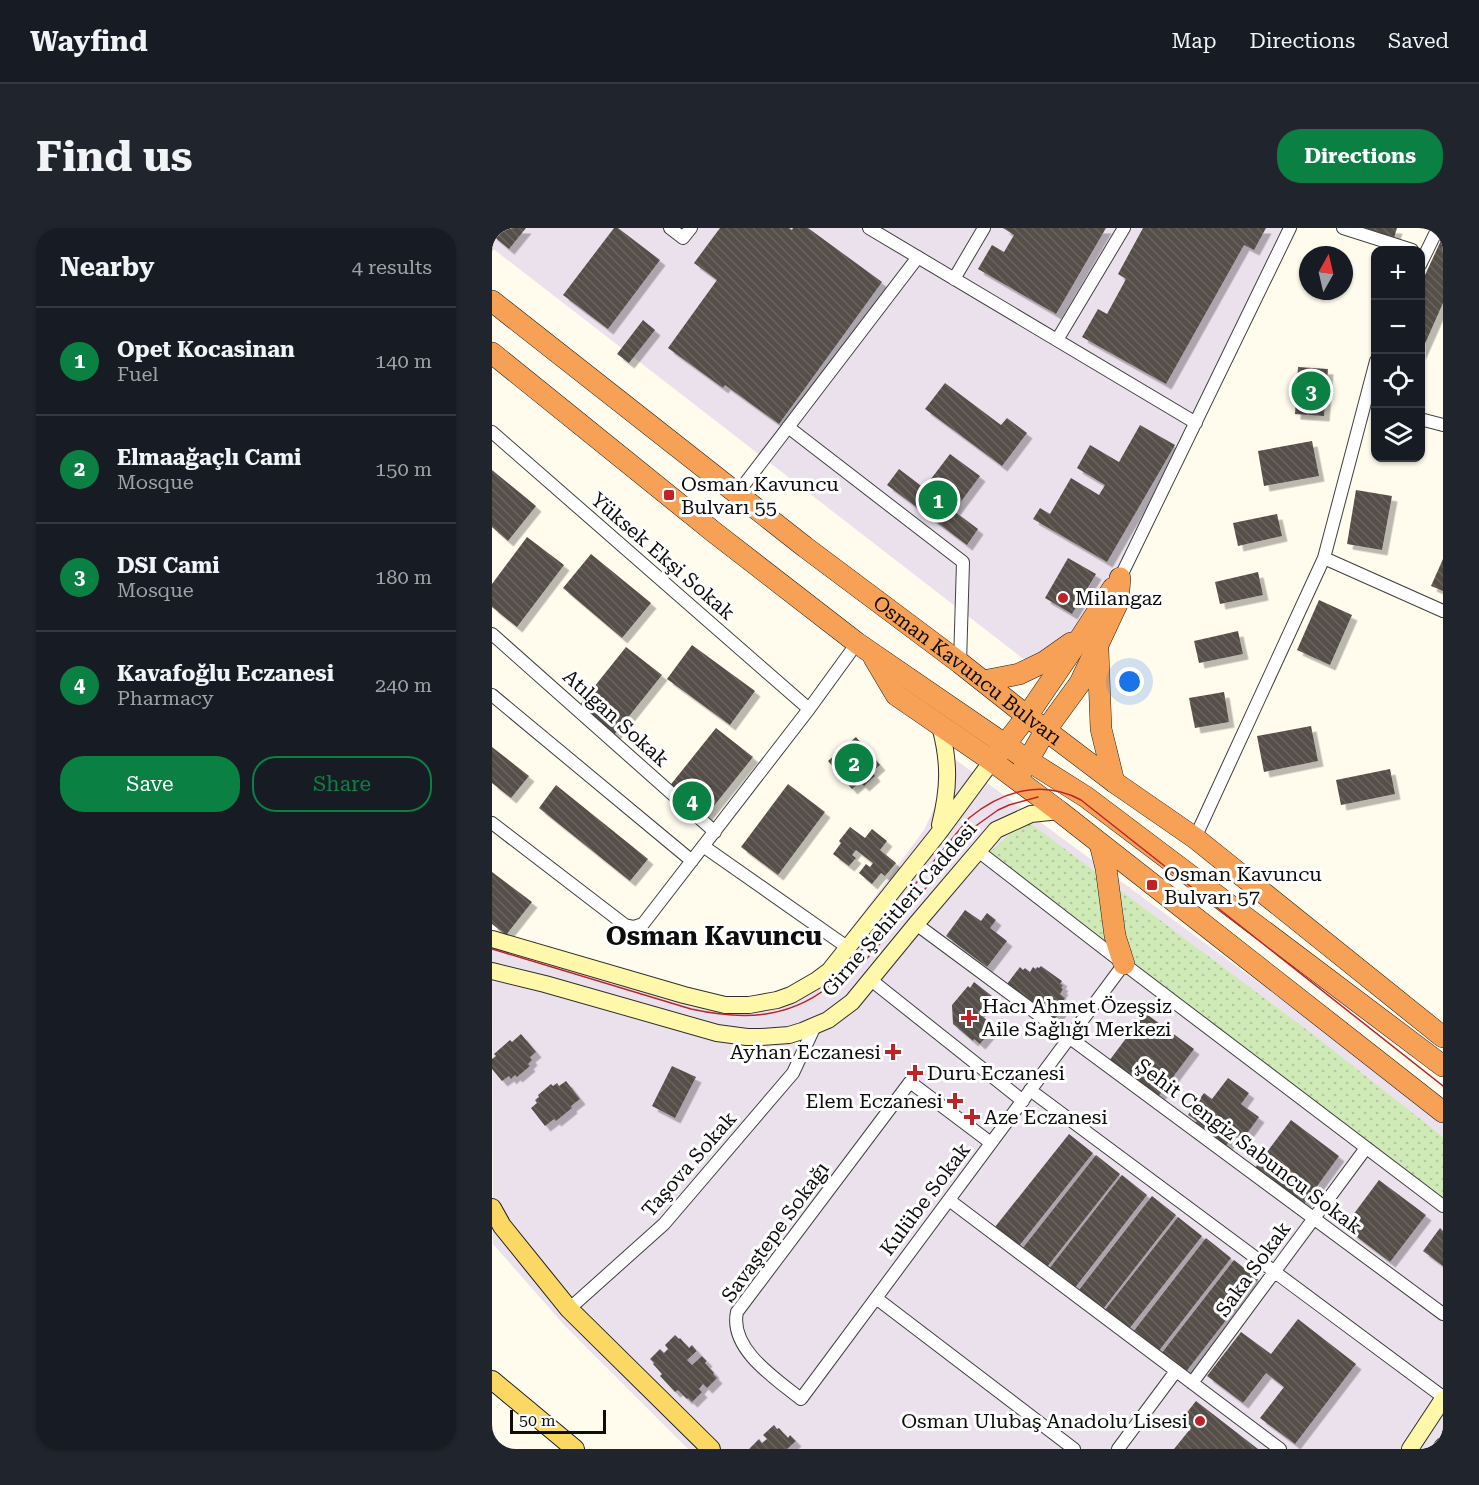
<!DOCTYPE html>
<html lang="en">
<head>
<meta charset="utf-8">
<style>
  :root { --surface:#171b24; --page:#20242c; --text:#f1f3f6; --muted:#9ea1a6; --line:#363941; --accent:#0b8043 }
  body { margin:0; font-family:"Roboto Serif",serif; background:var(--page); color:var(--text) }
  .controls { position:absolute; right:18px; top:18px; display:grid; overflow:hidden; border-radius:12px; box-shadow:0 2px 4px #0004 }
  .controls button { width:54px; height:54px; display:grid; place-items:center; padding:0; border:0; border-bottom:2px solid var(--line); background:var(--surface); color:var(--text); font:30px sans-serif }
  .compass { position:absolute; left:807px; top:18px; width:54px; height:54px; border-radius:50%; background:var(--surface); box-shadow:0 2px 4px #0004; rotate:8deg }
  .scale { position:absolute; left:18px; bottom:15px; width:96px; box-sizing:border-box; padding-left:6px; border:3px solid #0d0d0d; border-top:0; font-size:16px; line-height:21px; white-space:nowrap; color:#0d0d0d; -webkit-text-stroke:4px #fff; paint-order:stroke }
  .you { position:absolute; left:638px; top:454px; width:21px; height:21px; margin:-15px; border:4px solid #fff; border-radius:50%; background:#1a73e8; box-shadow:0 0 0 9px #1a73e833 }
  .badge { display:grid; place-items:center; width:39px; height:39px; border-radius:50%; background:var(--accent); color:#fff; font-size:20px; font-weight:700 }
  .pin { position:absolute; translate:-50% -50%; border:3px solid #fff; box-shadow:0 2px 6px #0006 }
  .list { margin:0; padding:0; list-style:none }
  h2 { display:flex; justify-content:space-between; align-items:center; height:78px; margin:0; padding:0 24px; font-size:26px }
  h2 small { font-size:20px; font-weight:400; color:var(--muted) }
  .list li { display:grid; grid-template-columns:39px 1fr auto; gap:18px; align-items:center; box-sizing:border-box; height:108px; padding:0 24px; border-top:2px solid var(--line) }
  .list b { display:block; font-size:22px; white-space:nowrap }
  .list p { margin:0; font-size:20px; white-space:nowrap; color:var(--muted) }
  .list em { font-size:20px; font-style:normal; color:var(--muted) }
  .actions { display:flex; gap:12px; padding:18px 24px }
  .actions a { flex:1; padding:14px 0; border:2px solid var(--accent); border-radius:24px; text-align:center; font-size:21px; color:var(--accent) }
  .actions .main { background:var(--accent); color:#fff }
  .icon { flex:none; width:33px; height:33px; fill:none; stroke:currentColor; stroke-width:2; stroke-linecap:round; stroke-linejoin:round }
  .map { position:relative; flex:none; width:951px; height:1221px; overflow:hidden; border-radius:24px }
  header { display:flex; align-items:center; gap:36px; box-sizing:border-box; height:84px; padding:0 30px; background:var(--surface); border-bottom:2px solid var(--line) }
  header strong { font-size:28px }
  nav { display:flex; gap:33px; margin-inline-start:auto; font-size:21px }
  .intro { display:flex; align-items:center; justify-content:space-between; box-sizing:border-box; height:144px; padding:0 36px }
  h1 { margin:0; font-size:42px }
  .button { padding:15px 27px; border-radius:24px; background:var(--accent); color:#fff; font-size:21px; font-weight:700 }
  main { display:flex; gap:36px; padding:0 36px }
  aside { flex:1; background:var(--surface); border-radius:24px; box-shadow:0 2px 4px #0004 }
  .map>svg:first-child { display:block }
  .industrial { fill:#ebe1ec }
  .park { fill:url(#park-dots) }
  .building { fill:url(#building-back-hatch); filter:url(#shadow) }
  .lines { fill:none; stroke-linecap:round; stroke-linejoin:round }
  .street-casing { stroke:#404040; stroke-width:14 }
  .secondary-casing { stroke:#2f2f2f; stroke-width:18 }
  .primary-casing { stroke:#1e1e1e; stroke-width:20 }
  .highway-casing { stroke:#1e1e1e; stroke-width:22 }
  .street { stroke:#fff; stroke-width:12 }
  .secondary { stroke:#fff7a9; stroke-width:16 }
  .primary { stroke:#fad863; stroke-width:18 }
  .highway { stroke:#f6a155; stroke-width:21 }
  .tram { stroke:#bf2328; stroke-width:1.5 }
  .poi-dot { fill:#bf2328; stroke:#fff; stroke-width:2 }
  .labels { text-anchor:middle; stroke-width:6; stroke-linejoin:round; paint-order:stroke }
  .poi-label { font-size:20px; fill:#0d0d0d; stroke:#fff; text-anchor:start }
  .street-label { font-size:20px; fill:#0d0d0d; stroke:#fff }
  .district-label { font-size:26px; font-weight:bold; fill:#0d0d0d; stroke:#fff }
</style>
</head>
<body>
<header>
<strong>Wayfind</strong>
<nav><a>Map</a><a>Directions</a><a>Saved</a></nav>
</header>
<div class="intro"><h1>Find us</h1><a class="button">Directions</a></div>
<main>
<aside>
<h2>Nearby<small>4 results</small></h2>
<ul class="list">
<li><span class="badge">1</span><div><b>Opet Kocasinan</b><p>Fuel</p></div><em>140 m</em></li>
<li><span class="badge">2</span><div><b>Elmaağaçlı Cami</b><p>Mosque</p></div><em>150 m</em></li>
<li><span class="badge">3</span><div><b>DSI Cami</b><p>Mosque</p></div><em>180 m</em></li>
<li><span class="badge">4</span><div><b>Kavafoğlu Eczanesi</b><p>Pharmacy</p></div><em>240 m</em></li>
</ul>
<div class="actions"><a class="main">Save</a><a>Share</a></div>
</aside>
<div class="map">
<svg width="951" height="1221" viewBox="0 0 951 1221">
  <defs>
    <pattern id="park-dots" width="8" height="8" patternUnits="userSpaceOnUse" patternTransform="scale(1.5)"><rect width="8" height="8" fill="#d0eab7"/><path d="M2 2h.1M6 6h.1" fill="none" stroke="#b1c89c" stroke-width="1.8" stroke-linecap="round"/></pattern>
    <pattern id="building-back-hatch" width="6" height="6" patternUnits="userSpaceOnUse" patternTransform="scale(1.5)"><rect width="6" height="6" fill="#564f4a"/><path d="M-1 5l2 2M0 0l6 6M5-1l2 2" fill="none" stroke="#696460"/></pattern>
    <filter id="shadow"><feDropShadow dx="5.5" dy="5.5" stdDeviation="0" flood-color="#0004"/></filter>
  </defs>
  <rect width="100%" height="100%" fill="#fffcee"/>
  <!-- industrial -->
  <path class="industrial" d="M0 0H801L628 350 547 443 0 20Z
    M449 521 951 890V1221H196L73 1098 1 1016 0 704 208 768 251 771 279 766 293 761 331 739 432 602 443 578 447 564Z"/>
  <!-- park -->
  <path class="park" d="M534 592 823 808 951 909V973L498 624Z"/>
  <!-- building -->
  <path class="building" d="M0 0H34L17 21 0 7Z
    M122 0H126L168 32 116 101 71 67Z
    M228 0H297L300 2 301 0H316L390 54 287 196 233 157 231 160 176 120 225 52 202 35Z
    M511 0H614L564 86 486 41 500 17 512 24 522 7Z
    M651 0H774L762 22 752 17 674 156 590 109 606 81 615 86 634 51 626 46Z
    M873 0H905L902 10Z
    M951 8V75L928 127V58Z
    M151 92 163 102 137 135 125 126Z
    M806 139 836 141 832 188 803 186Z
    M453 155 509 197 515 190 535 205 510 238 433 181Z
    M648 197 683 217 615 334 541 291 548 280 558 286 579 250 607 267 613 257 585 240 598 217 627 234Z
    M820 213 827 248 772 258 766 223Z
    M458 226 488 248 462 283 486 301 475 317 395 257 407 241 432 260Z
    M0 242 44 278 16 313 0 299Z
    M864 262 900 268 890 322 855 316Z
    M785 286 790 308 746 318 741 295Z
    M35 309 72 337 25 399 0 379V356Z
    M99 326 159 375 130 410 71 360Z
    M576 330 604 346 580 386 553 370Z
    M951 331V363L939 358Z
    M766 344 771 367 728 376 723 354Z
    M827 372 860 387 838 437 805 422Z
    M746 403 751 426 707 435 702 413Z
    M200 417 263 463 238 497 175 451Z
    M134 419 170 447 122 507 86 479Z
    M732 464 737 494 703 500 697 470Z
    M819 498 826 533 772 544 765 508Z
    M224 500 261 529 213 589 176 560Z
    M364 509 388 537 380 544 383 548 372 558 368 554 360 561 336 533Z
    M0 519 37 548 19 570 0 555Z
    M898 541 903 566 849 577 844 552Z
    M296 556 333 584 286 647 249 619Z
    M64 557 156 631 138 653 47 580Z
    M358 599 373 610 380 601 395 613 388 622 404 635 393 648 389 645 380 656 367 645 374 636 378 639 381 635 364 622 360 627 364 630 357 638 341 626 349 615 347 613Z
    M0 644 40 674 14 707 0 696Z
    M473 682 489 693 495 685 504 692 498 700 515 713 495 739 454 708Z
    M549 738 570 753 568 756 571 757 569 760 571 761 568 766 573 770 572 772 575 774 563 791 558 787 556 790 518 763 521 760 515 756 528 739 531 742 533 740 538 744 541 739 544 741 545 739 547 740Z
    M482 754 500 768 486 785 503 798 488 816 482 811 481 813 461 796 460 777 476 758 478 760Z
    M653 785 702 821 666 869 617 833Z
    M29 806 44 824 38 829 40 832 36 836 38 838 25 849 23 847 19 851 17 848 10 853 0 841V831L4 828 2 826 18 812 20 814Z
    M180 838 204 849 183 890 160 878Z
    M736 850 757 865 749 876 767 889 751 911 743 905 732 921 702 896 705 893 696 887 712 865 720 871Z
    M74 853 88 871 79 878 80 880 64 893 62 891 53 898 39 880 45 875 43 872 47 869 46 867 59 856 61 858 65 855 67 858Z
    M799 892 847 928 812 976 763 940Z
    M577 906 601 925 527 1018 503 999Z
    M604 927 628 946 555 1039 530 1021Z
    M630 947 655 967 582 1061 557 1041Z
    M887 952 934 987 898 1034 852 999Z
    M660 968 684 987 611 1081 587 1062Z
    M686 989 710 1008 637 1101 613 1082Z
    M948 1000 951 1003V1038L931 1023Z
    M714 1010 739 1030 666 1124 641 1104Z
    M742 1032 766 1051 693 1145 669 1126Z
    M806 1091 864 1136 803 1216 768 1190 792 1159 774 1145 751 1175 715 1148 749 1104 779 1126Z
    M183 1107 187 1111 188 1110 197 1120 200 1117 205 1123 195 1132 200 1137 210 1128 215 1133 213 1135 222 1145 221 1146 225 1150 215 1160 211 1156 207 1161 210 1164 200 1174 196 1170 195 1171 186 1162 183 1164 168 1148 170 1146 161 1136 162 1135 158 1131 168 1121 172 1125 176 1121 173 1117Z
    M704 1173 766 1221H682L699 1200 689 1192Z
    M282 1197 285 1201 287 1200 296 1210 298 1207 304 1213 295 1221H257L267 1211 270 1215 275 1211 271 1207Z"/>
  <g class="lines">
    <defs>
      <path id="street" d="M178 0 191 10 199 0
        M377 0 704 195
        M851 0 920 22
        M928 37 946 0
        M462 51 492 0
        M565 112 632 0
        M928 191 951 197
        M296 199 471 334 468 435
        M0 204 317 481
        M245 266 426 29
        M832 330 951 383
        M628 350 798 0
        M0 406 223 604
        M0 467 200 633
        M0 595 133 697 142 699 151 696 317 481 365 415
        M703 610 832 330 884 133
        M211 618 355 719
        M486 623 632 736 951 978
        M424 696 951 1086
        M379 752 531 873
        M538 862 951 1169
        M499 915 418 854 245 1084C237 1121 284 1151 309 1171L632 736
        M457 972 788 1221
        M384 1070 582 1221
        M77 1081 172 996 301 845 323 798
        M700 1155 874 920
        M626 1221 684 1143"/>
      <path id="secondary" d="M448 597C457 561 458 535 448 498
        M0 711 192 767 233 777H257L285 772 299 767 325 752 337 743 446 606 500 533
        M0 743 53 756 225 805 255 809H269L297 807 310 803 336 792 360 774 424 696 504 602 539 586 567 583
        M918 1221 951 1171
        M949 1221 951 1218"/>
      <path id="primary" d="M0 980 10 998 77 1081 219 1221
        M0 1152 83 1221"/>
      <g id="highway">
        <path id="s1" d="M0 73 313 319 468 435 535 488 622 554 703 610 951 809"/>
        <path d="M0 125 223 305 365 415 537 533 594 569 951 838"/>
        <path d="M606 422 609 501 622 554"/>
        <path d="M382 430 404 467 500 533 567 583 951 884"/>
        <path d="M491 453 527 446 552 434 579 415"/>
        <path d="M505 527 535 488 589 409 621 360"/>
        <path d="M530 543 553 503 588 455 626 374 628 350"/>
        <path d="M608 616 614 640 623 708 632 736"/>
      </g>
    </defs>
    <!-- street casing -->
    <use href="#street" class="street-casing"/>
    <!-- secondary casing -->
    <use href="#secondary" class="secondary-casing"/>
    <!-- primary casing -->
    <use href="#primary" class="primary-casing"/>
    <!-- highway casing -->
    <use href="#highway" class="highway-casing"/>
    <!-- street -->
    <use href="#street" class="street"/>
    <!-- secondary -->
    <use href="#secondary" class="secondary"/>
    <!-- primary -->
    <use href="#primary" class="primary"/>
    <!-- highway -->
    <use href="#highway" class="highway"/>
    <!-- tram -->
    <path class="tram" d="M0 721 199 781C254 793 302 791 346 751L477 590C510 563 550 551 589 572L951 858
      M364 743 398 704 485 597 506 582 517 577 546 569"/>
  </g>
  <!-- markers -->
  <g class="poi-dot">
    <rect x="171" y="261" width="12" height="12" rx="3"/>
    <circle cx="571" cy="370" r="6"/>
    <rect x="654" y="651" width="12" height="12" rx="3"/>
    <path d="M474 781h6v6h6v6h-6v6h-6v-6h-6v-6h6z"/>
    <path d="M398 815h6v6h6v6h-6v6h-6v-6h-6v-6h6z"/>
    <path d="M420 836h6v6h6v6h-6v6h-6v-6h-6v-6h6z"/>
    <path d="M460 864h6v6h6v6h-6v6h-6v-6h-6v-6h6z"/>
    <path d="M477 880h6v6h6v6h-6v6h-6v-6h-6v-6h6z"/>
    <circle cx="708" cy="1193" r="6"/>
  </g>
  <g class="labels">
    <!-- poi labels -->
    <g class="poi-label">
      <text x="189" y="263">Osman Kavuncu<tspan x="189" dy="23">Bulvarı 55</tspan></text>
      <text x="583" y="377">Milangaz</text>
      <text x="672" y="653">Osman Kavuncu<tspan x="672" dy="23">Bulvarı 57</tspan></text>
      <text x="490" y="785">Hacı Ahmet Özeşsiz<tspan x="490" dy="23">Aile Sağlığı Merkezi</tspan></text>
      <text x="389" y="831" text-anchor="end">Ayhan Eczanesi</text>
      <text x="435" y="852">Duru Eczanesi</text>
      <text x="451" y="880" text-anchor="end">Elem Eczanesi</text>
      <text x="492" y="896">Aze Eczanesi</text>
      <text x="696" y="1200" text-anchor="end">Osman Ulubaş Anadolu Lisesi</text>
    </g>
    <!-- street labels -->
    <g class="street-label">
      <text transform="translate(171 328) rotate(41)" y="7">Yüksek Ekşi Sokak</text>
      <text dy="7" stroke="none"><textPath href="#s1" startOffset="602">Osman Kavuncu Bulvarı</textPath></text>
      <text transform="translate(124 490) rotate(42)" y="7">Atılgan Sokak</text>
      <text transform="translate(407 681) rotate(-49)" y="7">Girne Şehitleri Caddesi</text>
      <text transform="translate(757 918) rotate(37)" y="7">Şehit Cengiz Sabuncu Sokak</text>
      <text transform="translate(197 936) rotate(-49)" y="7">Taşova Sokak</text>
      <text transform="translate(433 971) rotate(-53)" y="7">Kulübe Sokak</text>
      <text transform="translate(283 1004) rotate(-54)" y="7">Savaştepe Sokağı</text>
      <text transform="translate(761 1041) rotate(-54)" y="7">Saka Sokak</text>
    </g>
    <!-- district labels -->
    <g class="district-label">
      <text x="222" y="717">Osman Kavuncu</text>
    </g>
  </g>
</svg>
<div class="controls">
<button>+</button>
<button>−</button>
<button><svg class="icon" aria-label="locate" viewBox="0 0 24 24"><circle cx="12" cy="12" r="6"/><path d="M12 2v4M12 18v4M2 12h4M18 12h4"/></svg></button>
<button><svg class="icon" aria-label="layers" viewBox="0 0 24 24"><path d="M12 4l9 5-9 5-9-5zM3 14l9 5 9-5"/></svg></button>
</div>
<svg class="compass" viewBox="-18 -18 36 36"><path d="M0-13l5 13h-10z" fill="#e53935"/><path d="M0 13l5-13h-10z" fill="#9ea1a6"/></svg>
<div class="scale">50 m</div>
<div class="you"></div>
<div class="pin badge" style="left:446px;top:272px">1</div>
<div class="pin badge" style="left:362px;top:535px">2</div>
<div class="pin badge" style="left:819px;top:163px">3</div>
<div class="pin badge" style="left:200px;top:573px">4</div>
</div>
</main>
</body>
</html>
